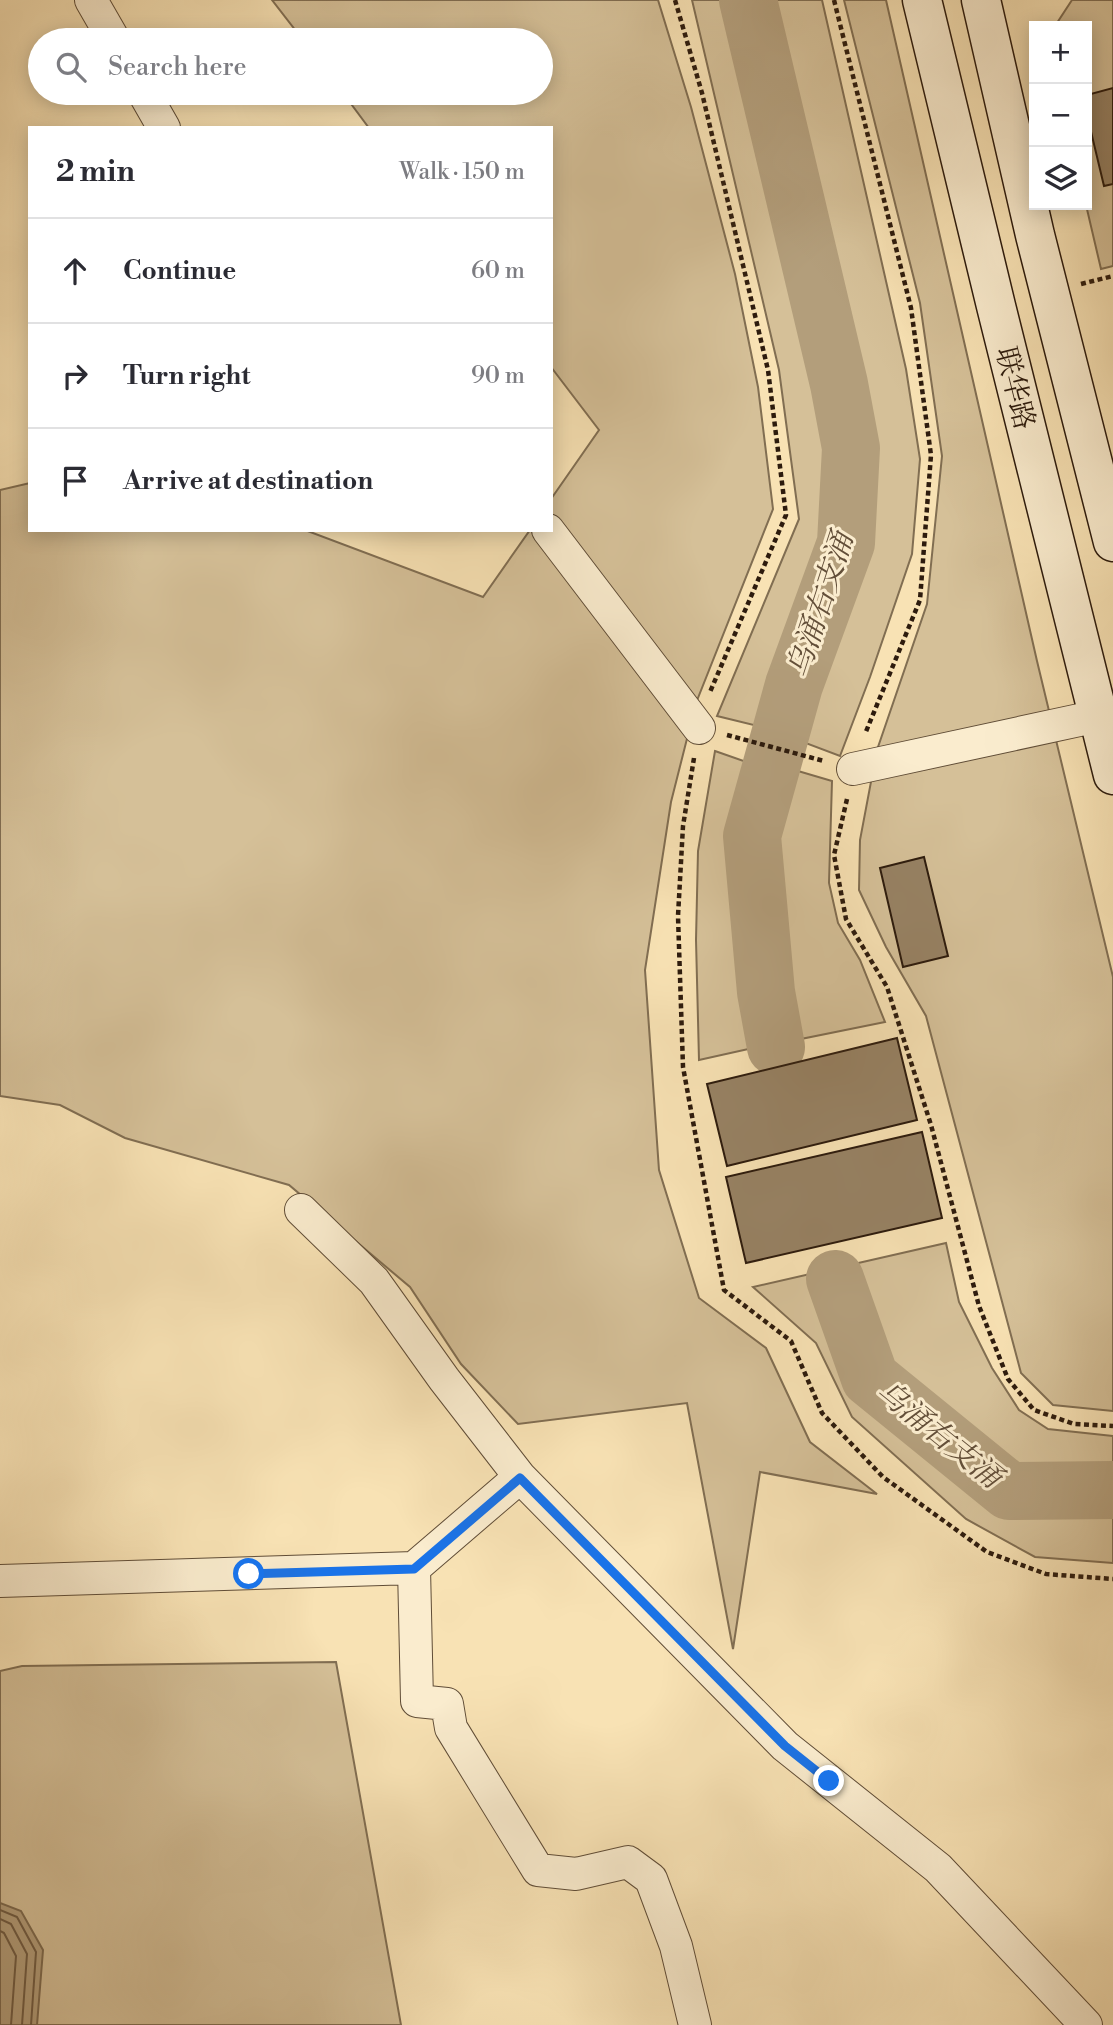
<!DOCTYPE html>
<html lang="en">
<head>
<meta charset="utf-8">
<style>
  :root { --surface:#fff; --page:#f2f2f3; --text:#2b2b33; --muted:#7c7c81; --line:#e1e1e2 }
  body { margin:0; font-family:"Libre Bodoni","Noto Serif SC",serif; background:var(--page); color:var(--text) }
  .controls { position:absolute; right:21px; top:21px; display:grid; overflow:hidden; border-radius:0px; box-shadow:0 4px 18px #0003 }
  .controls button { width:63px; height:63px; display:grid; place-items:center; padding:0; border:0; border-bottom:2px solid var(--line); background:var(--surface); color:var(--text); font:35px sans-serif }
  .stop { position:absolute; width:21px; height:21px; margin:-16px; border:5px solid #1a73e8; border-radius:50%; background:#fff }
  .stop.end { background:#1a73e8; border-color:#fff; box-shadow:0 2px 7px #0008 }
  .list { margin:0; padding:0; list-style:none }
  h2 { display:flex; justify-content:space-between; align-items:center; height:91px; margin:0; padding:0 28px; font-size:30px }
  h2 small { font-size:23px; font-weight:400; color:var(--muted) }
  .list li { display:grid; grid-template-columns:46px 1fr auto; gap:21px; align-items:center; box-sizing:border-box; height:105px; padding:0 28px; border-top:2px solid var(--line) }
  .list b { display:block; font-size:26px; white-space:nowrap }
  .list em { font-size:23px; font-style:normal; color:var(--muted) }
  .icon { flex:none; width:38px; height:38px; fill:none; stroke:currentColor; stroke-width:2; stroke-linecap:round; stroke-linejoin:round }
  .map { position:relative; flex:none; width:1113px; height:2025px; overflow:hidden }
  .search { position:absolute; background:var(--surface); box-shadow:0 4px 18px #0003; left:28px; top:28px; width:525px; height:77px; display:flex; align-items:center; gap:18px; box-sizing:border-box; padding:0 24px; border-radius:38px; color:var(--muted); font-size:26px }
  .panel { position:absolute; background:var(--surface); box-shadow:0 4px 18px #0003; left:28px; top:126px; width:525px; height:406px; border-radius:0px }
  .map>svg:first-child { display:block }
  .green { fill:#d5c098; stroke:#816e52; stroke-width:2 }
  .water { fill:#b39e7b; stroke:#7d6a4f; stroke-width:2 }
  .lines { fill:none; stroke-linecap:round; stroke-linejoin:round }
  .shore { stroke:#705c44; stroke-width:2 }
  .river { stroke:#b39e7b; stroke-width:58 }
  .building { fill:#978264; stroke:#2d1b0d; stroke-width:2 }
  .street-casing { stroke:#604d37; stroke-width:34 }
  .secondary-casing { stroke:#2d1b0d; stroke-width:41 }
  .path { stroke:#2d1b0d; stroke-width:4.5; stroke-dasharray:5 3.5; stroke-linecap:butt }
  .street { stroke:#faecce; stroke-width:32 }
  .secondary { stroke:#faecce; stroke-width:38 }
  .route { stroke:#1a73e8; stroke-width:9 }
  .labels { text-anchor:middle; stroke-width:6; stroke-linejoin:round; paint-order:stroke }
  .street-label { font-size:28px; fill:#2d1b0d; stroke:#faecce }
  .water-label { font-size:30px; font-style:italic; fill:#634f39; stroke:#faecce }
</style>
</head>
<body>
<div class="map">
<svg width="1113" height="2025" viewBox="0 0 1113 2025">
  <rect width="100%" height="100%" fill="#f8e2b4"/>
  <filter id="stains"><feTurbulence type="fractalNoise" baseFrequency=".00286" numOctaves="4"/><feColorMatrix values="0 0 0 0 .2 0 0 0 0 .09 0 0 0 0 .02 0 0 0 .5 -.17"/></filter>
  <radialGradient id="worn" r=".72"><stop offset=".6" stop-color="#630" stop-opacity="0"/><stop offset="1" stop-color="#630" stop-opacity=".3"/></radialGradient>
  <!-- green -->
  <path class="green" d="M272 0H658L691 107 735 274 758 387 773 509 696 703 671 802 645 970 659 1170 699 1298 766 1348 810 1442 877 1494 760 1472 733 1649 687 1403 518 1424 461 1364 410 1287 289 1185 125 1138 60 1105 0 1096V490L30 483V530H305L483 597 530 530H551V499L599 430 551 367V128H369L343 93H541V40H303Z
    M692 0H734L812 310 840 440 833 537 766 728 717 716 799 519 779 370Z
    M758 0H822L906 369 920 459 912 554 870 677 840 756 787 736 838 611 858 536 863 440 813 215Z
    M844 0H886L1037 661 1113 977V1411L1053 1405 1021 1373 926 1016 886 947 859 890 860 840 877 750 927 604 942 456 920 303Z
    M1072 0H1113V266L1101 269 1086 205 1087 26H1055Z
    M715 751 755 765 739 874 762 1046 699 1060 696 940 698 851Z
    M781 766 832 781 829 883 838 923 860 960 885 1022 786 1042 775 979 763 835Z
    M946 1243 959 1302 992 1368 1019 1410 1048 1429 1113 1436V1563L1035 1557 966 1519 852 1417 816 1343 753 1287Z
    M336 1662 401 2025H0V1671L22 1666Z"/>
  <!-- water -->
  <path class="water" d="M0 1903 21 1911 43 1950 37 2025H0Z"/>
  <g class="lines">
    <!-- shore -->
    <path class="shore" d="M0 1910 17 1917 36 1952 31 2025
      M0 1919 11 1924 27 1954 22 2025
      M0 1931 4 1933 16 1956 11 2025"/>
    <!-- river -->
    <path class="river" d="M748 0 839 384 851 448 846 543 794 685 752 836 766 992 776 1047
      M835 1279 870 1378 1009 1491 1113 1490"/>
  </g>
  <!-- building -->
  <path class="building" d="M1113 88V184L1104 186 1087 115V95Z
    M924 857 948 956 903 967 880 868Z
    M897 1038 917 1120 727 1166 707 1084Z
    M922 1132 942 1218 746 1263 726 1177Z"/>
  <g class="lines">
    <defs>
      <path id="street" d="M91 0 114 40
        M144 93 164 128
        M548 530 699 728
        M853 769 1098 716
        M301 1210 374 1281 444 1379 520 1477 785 1746 938 1868 1086 2025
        M414 1568 417 1701 447 1704 451 1728 538 1870 576 1874 628 1862 651 1879 676 1946 695 2025
        M0 1581 414 1568 520 1477"/>
      <path id="secondary" d="M922 0 996 306 1113 775
        M981 0 1035 235 1113 542"/>
    </defs>
    <!-- street casing -->
    <use href="#street" class="street-casing"/>
    <!-- secondary casing -->
    <use href="#secondary" class="secondary-casing"/>
    <!-- path -->
    <path class="path" d="M675 0 702 93 768 370 786 515 710 692
      M834 0 911 308 931 455 920 600 865 734
      M1081 284 1113 276
      M727 735 824 761
      M694 758 683 826 678 916 683 1067 724 1290 791 1341 822 1413 883 1477 987 1552 1046 1574 1113 1579
      M847 799 834 855 846 919 887 987 931 1125 979 1306 1008 1379 1034 1410 1074 1424 1113 1426"/>
    <!-- street -->
    <use href="#street" class="street"/>
    <!-- secondary -->
    <use href="#secondary" class="secondary"/>
  </g>
  <g class="lines">
    <!-- route -->
    <path class="route" d="M249 1574 414 1569 520 1478 785 1746 829 1781"/>
  </g>
  <g class="labels">
    <!-- street labels -->
    <g class="street-label">
      <text transform="translate(1016 388) rotate(76)" y="10">联华路</text>
    </g>
    <!-- water labels -->
    <g class="water-label">
      <text transform="translate(820 605) rotate(-72)" y="10">乌涌右支涌</text>
      <text transform="translate(939 1434) rotate(39)" y="10">乌涌右支涌</text>
    </g>
  </g>
  <rect width="100%" height="100%" filter="url(#stains)"/>
  <rect width="100%" height="100%" fill="url(#worn)"/>
</svg>
<div class="controls">
<button>+</button>
<button>−</button>
<button><svg class="icon" aria-label="layers" viewBox="0 0 24 24"><path d="M12 4l9 5-9 5-9-5zM3 14l9 5 9-5"/></svg></button>
</div>
<div class="stop" style="left:249px;top:1574px"></div>
<div class="stop end" style="left:829px;top:1781px"></div>
<div class="search"><svg class="icon" aria-label="search" viewBox="0 0 24 24"><circle cx="10" cy="10" r="6"/><path d="M15 15l6 6"/></svg>Search here</div>
<section class="panel">
<h2>2 min<small>Walk · 150 m</small></h2>
<ul class="list">
<li><svg class="icon" aria-label="ahead" viewBox="0 0 24 24"><path d="M12 20V5M6 11l6-6 6 6"/></svg><div><b>Continue</b></div><em>60 m</em></li>
<li><svg class="icon" aria-label="right" viewBox="0 0 24 24"><path d="M7 20v-9h11M14 6l5 5-5 5"/></svg><div><b>Turn right</b></div><em>90 m</em></li>
<li><svg class="icon" aria-label="arrive" viewBox="0 0 24 24"><path d="M6 21V4h12l-3 4 3 4H6"/></svg><div><b>Arrive at destination</b></div></li>
</ul>
</section>
</div>
</body>
</html>
